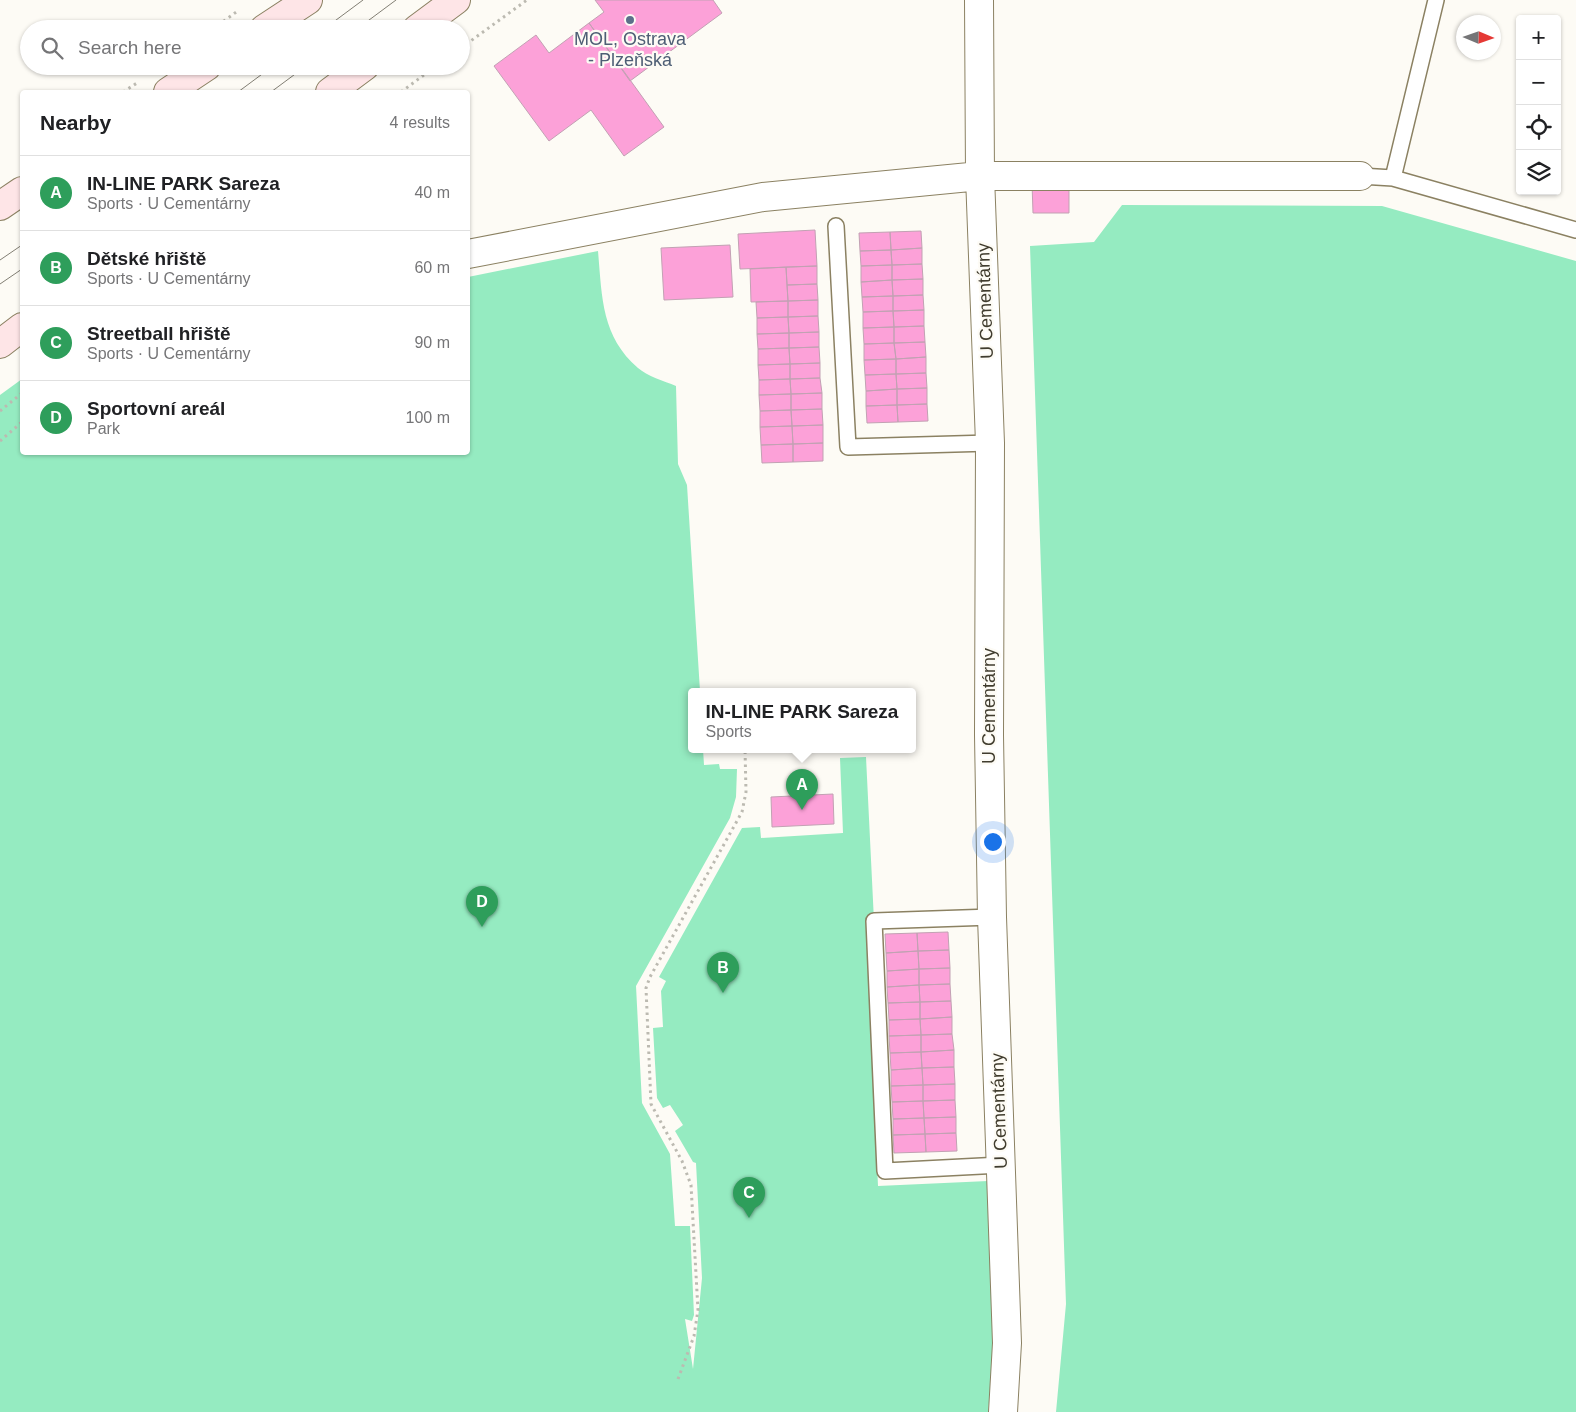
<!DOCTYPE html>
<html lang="en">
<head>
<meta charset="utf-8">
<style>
  :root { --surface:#fff; --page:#f2f2f2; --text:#202124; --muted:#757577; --line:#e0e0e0; --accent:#5756ce }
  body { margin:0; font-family:Arial,sans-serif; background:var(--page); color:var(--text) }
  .controls { position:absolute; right:15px; top:15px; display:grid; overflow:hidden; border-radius:5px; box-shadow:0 1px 4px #0004 }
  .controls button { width:45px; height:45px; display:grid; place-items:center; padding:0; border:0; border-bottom:1px solid var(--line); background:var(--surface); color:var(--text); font:25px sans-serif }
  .compass { position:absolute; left:1456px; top:15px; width:45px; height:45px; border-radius:50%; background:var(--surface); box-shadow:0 1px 4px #0004; rotate:92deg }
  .you { position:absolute; left:992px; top:841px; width:18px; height:18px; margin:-12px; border:4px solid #fff; border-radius:50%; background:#1a73e8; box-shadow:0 0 0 8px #1a73e833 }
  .badge { display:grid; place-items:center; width:32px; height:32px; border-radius:50%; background:var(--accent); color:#fff; font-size:16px; font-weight:700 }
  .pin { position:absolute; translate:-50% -41px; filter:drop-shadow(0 1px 2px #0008) }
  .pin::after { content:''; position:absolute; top:26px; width:18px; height:15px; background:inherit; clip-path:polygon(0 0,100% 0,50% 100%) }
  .popup { position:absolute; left:688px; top:688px; width:228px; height:65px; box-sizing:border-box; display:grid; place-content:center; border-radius:5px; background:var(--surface); filter:drop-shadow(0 1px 4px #0005); font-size:16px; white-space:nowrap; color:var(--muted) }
  .popup b { font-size:19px; color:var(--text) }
  .popup::after { content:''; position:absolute; left:50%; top:100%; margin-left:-10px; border:10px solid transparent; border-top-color:var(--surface) }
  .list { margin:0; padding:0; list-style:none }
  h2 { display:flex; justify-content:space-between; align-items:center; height:65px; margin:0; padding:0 20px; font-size:21px }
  h2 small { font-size:16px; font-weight:400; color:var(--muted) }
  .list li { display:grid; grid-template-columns:32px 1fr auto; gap:15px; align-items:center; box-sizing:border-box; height:75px; padding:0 20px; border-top:1px solid var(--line) }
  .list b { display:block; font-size:19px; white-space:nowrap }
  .list p { margin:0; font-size:16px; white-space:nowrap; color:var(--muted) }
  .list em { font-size:16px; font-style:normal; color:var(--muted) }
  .icon { flex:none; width:28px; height:28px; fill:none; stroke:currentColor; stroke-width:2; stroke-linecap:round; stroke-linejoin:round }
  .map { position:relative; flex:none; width:1576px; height:1412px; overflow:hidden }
  .search { position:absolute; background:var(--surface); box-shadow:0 1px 4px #0004; left:20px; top:20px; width:450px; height:55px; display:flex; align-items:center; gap:12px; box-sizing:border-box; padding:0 18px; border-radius:28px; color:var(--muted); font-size:19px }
  .panel { position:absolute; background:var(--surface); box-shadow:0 1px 4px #0004; left:20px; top:90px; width:450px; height:365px; border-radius:5px }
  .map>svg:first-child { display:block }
  .green { fill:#95ebc1 }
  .building { fill:#fca1d8; stroke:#c2a1b3 }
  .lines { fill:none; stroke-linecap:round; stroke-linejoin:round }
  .service-casing { stroke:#8b8162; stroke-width:18 }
  .minor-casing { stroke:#8b8162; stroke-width:30 }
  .secondary-casing { stroke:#8b8162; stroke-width:30 }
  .path { stroke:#bcbab1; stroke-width:3; stroke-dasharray:2.5 4; stroke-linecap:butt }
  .service { stroke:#fff; stroke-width:15 }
  .minor { stroke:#fff; stroke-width:28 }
  .secondary { stroke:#fee5e7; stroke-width:28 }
  .tram { stroke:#827f74; stroke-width:1 }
  .service-dot { fill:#5c6f8a; stroke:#fdfbf5; stroke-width:2 }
  .labels { text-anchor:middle; stroke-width:4.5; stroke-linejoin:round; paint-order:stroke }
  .service-label { font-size:18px; fill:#4e5e75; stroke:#fdfbf5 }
  .street-label { font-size:18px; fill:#403c2e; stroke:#fdfbf5 }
</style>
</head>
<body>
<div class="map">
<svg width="1576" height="1412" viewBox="0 0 1576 1412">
  <rect width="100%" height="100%" fill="#fdfbf5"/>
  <!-- green -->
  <path class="green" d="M1122 205 1382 206 1576 261V1412H1056L1066 1304 1030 246 1094 242Z
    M598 251C602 296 601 336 638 368 647 376 664 381 676 386L678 464 687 485 700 691H692V749H703L704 765 719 764 720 769H737L736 797 730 818 636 986 642 1103 670 1154 675 1226H690L694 1315 692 1321 685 1319 693 1369 702 1278 696 1163 693 1162 675 1131 683 1125 670 1105 663 1108 657 1098 653 1028 663 1027 661 991 666 981 659 977 742 828 760 827 761 838 843 833 840 758 866 757 874 921 867 935 878 1186 988 1181 996 1338 988 1412H0V395L22 379V452H468V277Z"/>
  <!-- building -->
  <path class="building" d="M595 0H713L722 13 630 81 589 23 604 12Z
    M589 23 664 127 624 156 591 110 549 141 494 66 536 35 549 53Z
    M1069 182V213H1033L1032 183Z
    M815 230 817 266 740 269 738 234Z
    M921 231 922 248 891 250 890 232Z
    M890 232 891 250 860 251 859 233Z
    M730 245 733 297 664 300 661 248Z
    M922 248V264L892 265 891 250Z
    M891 250 892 265 861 266 860 251Z
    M922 264 923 279 892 280V265Z
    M892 265V280L861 282V266Z
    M817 266V284L787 285 786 267Z
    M786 267 788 301 751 302 750 269Z
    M923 279V295L893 296 892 280Z
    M892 280 893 296 862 297 861 282Z
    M817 284 818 300 788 301 787 285Z
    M923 295 924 310 893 311V296Z
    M893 296V311L863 312 862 297Z
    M818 300V316L788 317V301Z
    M788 301V317L757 318 756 302Z
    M924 310V326L894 327 893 311Z
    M893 311 894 327 863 328V312Z
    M818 316 819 332 789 333 788 317Z
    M788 317 789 333 757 334V318Z
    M924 326 925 342 894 343V327Z
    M894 327V343L864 344 863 328Z
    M819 332V347L789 348V333Z
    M789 333V348L758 349 757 334Z
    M925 342 926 357 896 359 894 343Z
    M894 343 896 359 864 360V344Z
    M819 347 820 363 790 364 789 348Z
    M789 348 790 364 758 365V349Z
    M926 357V373L896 374V359Z
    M896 359V374L865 375 864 360Z
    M820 363V378L790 379V364Z
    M790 364V379L759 380 758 365Z
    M926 373 927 388 897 389 896 374Z
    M896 374 897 389 866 391 865 375Z
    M820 378 822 393 791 394 790 379Z
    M790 379 791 394 759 395V380Z
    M927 388V404L897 405V389Z
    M897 389V405L866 406V391Z
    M822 393V409L791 410V394Z
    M791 394V410L760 411 759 395Z
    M927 404 928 421 898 422 897 405Z
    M897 405 898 422 867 423 866 406Z
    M822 409 823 425 792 426 791 410Z
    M791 410 792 426 760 427V411Z
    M823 425V443L793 444 792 426Z
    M792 426 793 444 761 445 760 427Z
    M823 443V461L793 462V444Z
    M793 444V462L762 463 761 445Z
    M833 794 834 824 772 827 771 797Z
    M948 932 949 950 918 951 917 933Z
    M917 933 918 951 886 953 885 934Z
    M949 950 950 968 919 969 918 951Z
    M918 951 919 969 887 971 886 953Z
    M950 968V984L919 985V969Z
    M919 969V985L887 987V971Z
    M950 984 951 1001 920 1002 919 985Z
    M919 985 920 1002 888 1003 887 987Z
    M951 1001 952 1017 920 1019V1002Z
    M920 1002V1019L889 1020 888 1003Z
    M952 1017V1034L921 1035 920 1019Z
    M920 1019 921 1035 889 1036V1020Z
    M952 1034 954 1050 921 1052V1035Z
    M921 1035V1052L890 1053 889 1036Z
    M954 1050V1067L922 1068 921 1052Z
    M921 1052 922 1068 891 1070 890 1053Z
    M954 1067 955 1084 923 1085 922 1068Z
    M922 1068 923 1085 891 1086V1070Z
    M955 1084V1100L923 1101V1085Z
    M923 1085V1101L892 1102 891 1086Z
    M955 1100 956 1117 924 1118 923 1101Z
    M923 1101 924 1118 893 1119 892 1102Z
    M956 1117V1133L925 1134 924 1118Z
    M924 1118 925 1134 893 1135V1119Z
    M956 1133 957 1151 926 1152 925 1134Z
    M925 1134 926 1152 894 1153 893 1135Z"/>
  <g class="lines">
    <defs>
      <path id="service" d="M1360 176 1393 178 1436 0
        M1393 178 1576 230
        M836 226 848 447 990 443
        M992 917 874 921 885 1171 1001 1165"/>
      <path id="minor" d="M979 0 980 176 990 443 989 735 992 917 1007 1343 1003 1412
        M468 254 763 197 980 176H1360"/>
      <path id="secondary" d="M264 29 308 0
        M417 29 456 0
        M168 92 207 66
        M330 92 365 66
        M0 206 22 191
        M0 344 22 327"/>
    </defs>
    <!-- service casing -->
    <use href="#service" class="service-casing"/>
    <!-- minor casing -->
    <use href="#minor" class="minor-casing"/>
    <!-- secondary casing -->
    <use href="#secondary" class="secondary-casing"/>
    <!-- path -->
    <path class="path" d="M213 29 239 10
      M461 48 527 0
      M123 92 137 83
      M401 92 436 66
      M0 411 22 393
      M0 441 22 422
      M678 1379 694 1336 698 1310 691 1185 682 1161 651 1104 646 988 650 977 742 812 746 792 745 749"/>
    <!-- service -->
    <use href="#service" class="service"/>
    <!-- minor -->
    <use href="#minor" class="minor"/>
    <!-- secondary -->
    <use href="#secondary" class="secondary"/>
    <!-- tram -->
    <path class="tram" d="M324 29 363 0
      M357 29 396 0
      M238 92 273 66
      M271 92 306 66
      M0 260 22 245
      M0 284 22 269"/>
  </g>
  <!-- markers -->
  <circle class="service-dot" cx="630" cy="20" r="5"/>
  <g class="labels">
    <!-- service labels -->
    <g class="service-label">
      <text x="630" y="45">MOL, Ostrava<tspan x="630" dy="21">- Plzeňská</tspan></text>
    </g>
    <!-- street labels -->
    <g class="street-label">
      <text transform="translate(985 301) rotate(-92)" y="6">U Cementárny</text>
      <text transform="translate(989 706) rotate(-90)" y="6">U Cementárny</text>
      <text transform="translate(999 1111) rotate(-92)" y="6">U Cementárny</text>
    </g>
  </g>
</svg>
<div class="controls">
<button>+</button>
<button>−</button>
<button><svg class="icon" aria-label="locate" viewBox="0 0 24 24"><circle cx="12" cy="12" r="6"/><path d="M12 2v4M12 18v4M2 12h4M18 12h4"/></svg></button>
<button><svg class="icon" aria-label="layers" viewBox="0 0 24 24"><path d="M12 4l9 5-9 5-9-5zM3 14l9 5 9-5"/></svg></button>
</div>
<svg class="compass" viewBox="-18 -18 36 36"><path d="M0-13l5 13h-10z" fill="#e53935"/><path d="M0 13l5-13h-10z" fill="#757577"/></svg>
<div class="you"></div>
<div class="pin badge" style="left:802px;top:810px;background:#2e9e5b">A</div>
<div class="popup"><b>IN-LINE PARK Sareza</b>Sports</div>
<div class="pin badge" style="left:723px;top:993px;background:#2e9e5b">B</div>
<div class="pin badge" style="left:749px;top:1218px;background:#2e9e5b">C</div>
<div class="pin badge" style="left:482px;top:927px;background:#2e9e5b">D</div>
<div class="search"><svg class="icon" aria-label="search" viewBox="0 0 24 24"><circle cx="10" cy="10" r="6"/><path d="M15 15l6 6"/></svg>Search here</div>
<section class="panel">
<h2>Nearby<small>4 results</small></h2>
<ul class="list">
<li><span class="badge" style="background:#2e9e5b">A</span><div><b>IN-LINE PARK Sareza</b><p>Sports · U Cementárny</p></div><em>40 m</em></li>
<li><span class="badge" style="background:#2e9e5b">B</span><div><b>Dětské hřiště</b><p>Sports · U Cementárny</p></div><em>60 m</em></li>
<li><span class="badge" style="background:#2e9e5b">C</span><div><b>Streetball hřiště</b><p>Sports · U Cementárny</p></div><em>90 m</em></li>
<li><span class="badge" style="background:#2e9e5b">D</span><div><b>Sportovní areál</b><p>Park</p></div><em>100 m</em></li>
</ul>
</section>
</div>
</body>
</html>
